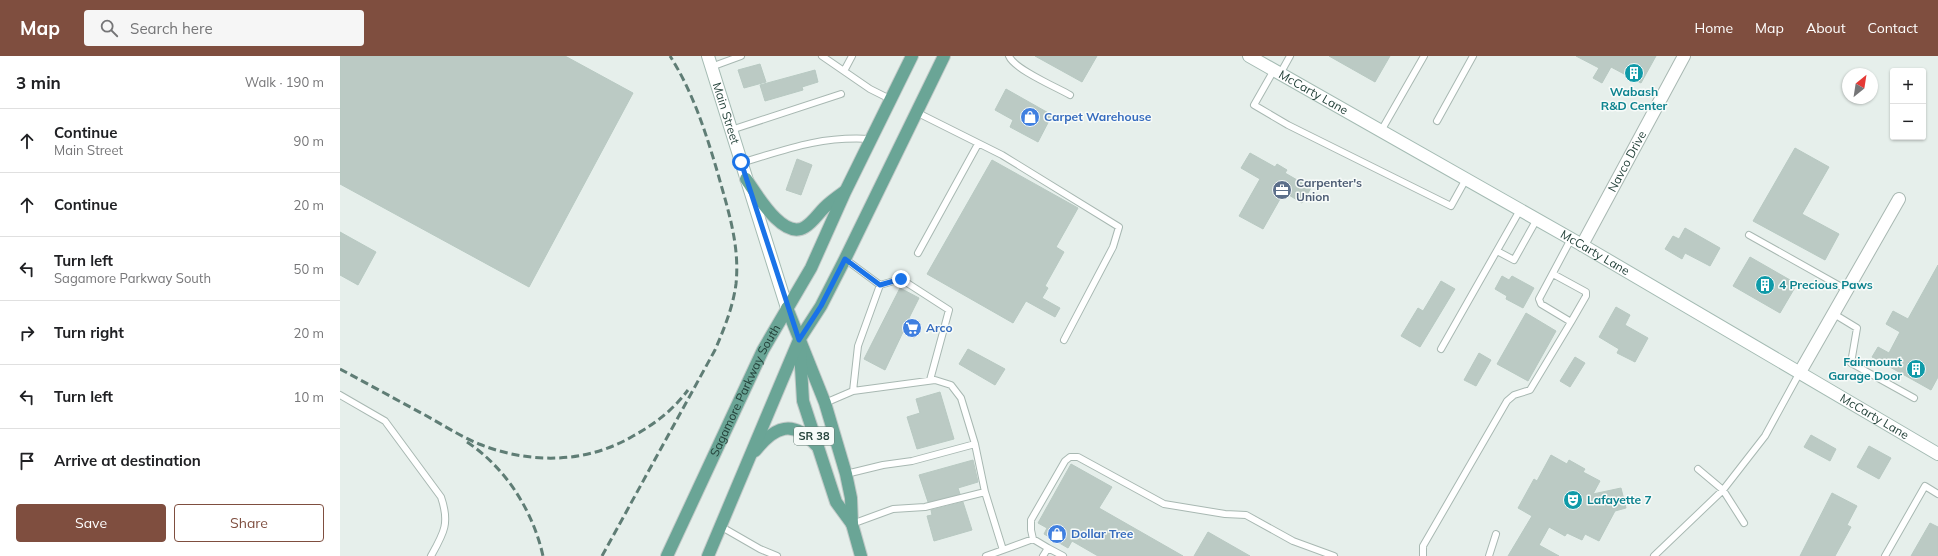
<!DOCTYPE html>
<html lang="en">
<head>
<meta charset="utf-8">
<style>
  :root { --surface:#fff; --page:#f6f6f6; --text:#202124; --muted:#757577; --line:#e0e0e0; --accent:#7f4e3f }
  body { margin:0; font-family:Mulish,sans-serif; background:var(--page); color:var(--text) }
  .controls { position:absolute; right:12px; top:12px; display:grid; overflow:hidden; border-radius:4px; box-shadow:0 1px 3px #0004 }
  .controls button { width:36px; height:36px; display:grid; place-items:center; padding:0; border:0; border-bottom:1px solid var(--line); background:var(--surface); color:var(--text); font:20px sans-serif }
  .compass { position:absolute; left:1502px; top:12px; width:36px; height:36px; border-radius:50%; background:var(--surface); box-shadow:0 1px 3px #0004; rotate:30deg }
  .stop { position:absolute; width:12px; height:12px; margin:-9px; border:3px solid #1a73e8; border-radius:50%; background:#fff }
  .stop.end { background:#1a73e8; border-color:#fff; box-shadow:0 1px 4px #0008 }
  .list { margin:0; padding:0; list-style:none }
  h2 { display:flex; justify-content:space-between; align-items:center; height:52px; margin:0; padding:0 16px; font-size:17px }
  h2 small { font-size:13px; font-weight:400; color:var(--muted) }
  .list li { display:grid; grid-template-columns:26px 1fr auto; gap:12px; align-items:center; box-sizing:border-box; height:64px; padding:0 16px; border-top:1px solid var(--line) }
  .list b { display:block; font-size:15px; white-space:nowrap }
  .list p { margin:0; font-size:13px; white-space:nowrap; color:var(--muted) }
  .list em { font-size:13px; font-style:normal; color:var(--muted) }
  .actions { display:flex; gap:8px; padding:12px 16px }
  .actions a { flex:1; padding:9px 0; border:1px solid var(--accent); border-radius:4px; text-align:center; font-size:14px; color:var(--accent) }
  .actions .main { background:var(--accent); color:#fff }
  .icon { flex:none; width:22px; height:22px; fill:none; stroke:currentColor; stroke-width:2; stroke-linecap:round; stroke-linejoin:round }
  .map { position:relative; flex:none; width:1598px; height:500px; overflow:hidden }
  header { display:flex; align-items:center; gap:24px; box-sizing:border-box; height:56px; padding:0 20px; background:var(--accent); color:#fff }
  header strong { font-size:19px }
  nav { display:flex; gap:22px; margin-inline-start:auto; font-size:14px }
  .search { width:280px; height:36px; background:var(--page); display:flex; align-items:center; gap:10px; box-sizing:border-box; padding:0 14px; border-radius:4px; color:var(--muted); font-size:15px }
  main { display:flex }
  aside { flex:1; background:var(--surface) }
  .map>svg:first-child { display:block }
  .building { fill:#bbcac4; stroke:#b8c9c2 }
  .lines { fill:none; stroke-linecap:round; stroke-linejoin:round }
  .service-casing { stroke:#a8b8b2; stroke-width:8 }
  .minor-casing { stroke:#a8b8b2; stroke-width:14 }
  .secondary-casing { stroke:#a4bbb3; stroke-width:14 }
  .primary-casing { stroke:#c2cac8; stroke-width:14 }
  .service { stroke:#fff; stroke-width:6 }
  .minor { stroke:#fff; stroke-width:12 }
  .secondary { stroke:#fff; stroke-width:12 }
  .primary { stroke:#6aa596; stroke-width:12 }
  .rail { stroke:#5f7d75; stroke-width:3; stroke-dasharray:8 4; stroke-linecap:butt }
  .route { stroke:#1a73e8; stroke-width:5 }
  .labels { text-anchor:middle; stroke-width:3; stroke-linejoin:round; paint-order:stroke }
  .shield { fill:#f7fbf9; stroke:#637a73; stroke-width:1 }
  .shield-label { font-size:11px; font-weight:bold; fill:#24423a }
  .street-label { font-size:12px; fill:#24423a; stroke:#f7fbf9 }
  .culture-label { font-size:12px; font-weight:bold; fill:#0d838f; stroke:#f7fbf9; text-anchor:start }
  .shop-label { font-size:12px; font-weight:bold; fill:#366cbe; stroke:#f7fbf9; text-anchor:start }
  .service-label { font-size:12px; font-weight:bold; fill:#4e5e75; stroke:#f7fbf9; text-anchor:start }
</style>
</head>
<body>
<header>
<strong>Map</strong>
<div class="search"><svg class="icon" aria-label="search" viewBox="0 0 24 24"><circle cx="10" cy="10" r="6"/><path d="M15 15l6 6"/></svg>Search here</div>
<nav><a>Home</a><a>Map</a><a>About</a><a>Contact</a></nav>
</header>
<main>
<aside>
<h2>3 min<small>Walk · 190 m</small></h2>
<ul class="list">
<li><svg class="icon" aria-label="ahead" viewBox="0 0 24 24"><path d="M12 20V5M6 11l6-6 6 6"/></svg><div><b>Continue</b><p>Main Street</p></div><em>90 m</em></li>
<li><svg class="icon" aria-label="ahead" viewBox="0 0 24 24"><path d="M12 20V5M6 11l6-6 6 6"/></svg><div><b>Continue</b></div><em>20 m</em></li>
<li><svg class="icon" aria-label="left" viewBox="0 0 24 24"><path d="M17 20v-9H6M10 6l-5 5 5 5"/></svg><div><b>Turn left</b><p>Sagamore Parkway South</p></div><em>50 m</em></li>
<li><svg class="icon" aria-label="right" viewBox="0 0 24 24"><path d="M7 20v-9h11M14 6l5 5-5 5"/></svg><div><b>Turn right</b></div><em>20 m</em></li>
<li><svg class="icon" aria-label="left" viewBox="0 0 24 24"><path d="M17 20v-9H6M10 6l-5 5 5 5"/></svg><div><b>Turn left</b></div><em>10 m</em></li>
<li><svg class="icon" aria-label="arrive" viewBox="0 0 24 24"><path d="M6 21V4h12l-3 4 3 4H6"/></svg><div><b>Arrive at destination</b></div></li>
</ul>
<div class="actions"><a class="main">Save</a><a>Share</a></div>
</aside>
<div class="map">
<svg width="1598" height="500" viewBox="0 0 1598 500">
  <rect width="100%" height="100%" fill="#e6efeb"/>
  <!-- building -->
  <path class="building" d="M0 0H225L293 37 189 231 0 128Z
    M695 0H757L742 26Z
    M989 0H1050L1035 26Z
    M1236 0H1316L1301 27 1271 11 1262 27 1253 22 1259 12Z
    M420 8 426 26 404 32 398 14Z
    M475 14 478 26 462 31 463 34 425 45 420 29Z
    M666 33 712 59 698 86 670 71 673 64 655 54Z
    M1455 92 1489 111 1462 158 1499 178 1485 204 1413 165Z
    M910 97 935 111 937 108 947 114 945 117 971 132 962 147 944 136 923 173 899 160 920 123 901 112Z
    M457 103 472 109 461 139 446 134Z
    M652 104 738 152 716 191 724 196 705 230 708 232 702 242 720 252 715 261 686 245 673 267 587 218Z
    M1345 172 1380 192 1370 210 1345 197 1342 203 1325 193 1333 180 1339 183Z
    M0 176 36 196 18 229 0 219Z
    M1410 201 1457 228 1440 257 1393 230Z
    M1598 209V321L1591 334 1532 301 1538 291 1549 297 1560 276 1546 268 1553 255 1568 263Z
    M1162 220 1169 224 1172 220 1194 232 1183 252 1166 243 1167 240 1155 233Z
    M1101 225 1115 233 1080 291 1061 280 1078 252 1083 255Z
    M560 232 579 242 569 262 581 268 574 282 563 276 545 314 524 303Z
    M1276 251 1290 259 1285 269 1308 282 1295 306 1277 297 1279 293 1259 281Z
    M1186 257 1216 275 1188 325 1157 308Z
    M628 293 665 313 655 329 619 308Z
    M1139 297 1151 304 1136 330 1124 324Z
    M1235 301 1245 307 1230 331 1220 325Z
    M600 336 614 383 577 393 567 361 580 357 576 343Z
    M1471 379 1496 393 1490 405 1464 391Z
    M1529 390 1551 402 1539 423 1517 411Z
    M1211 399 1227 408 1229 404 1245 413 1243 416 1260 425 1253 438 1281 432 1286 452 1275 455 1259 485 1245 478 1242 484 1227 477 1225 480 1209 471 1199 489 1219 500H1168L1192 460 1178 452 1194 423 1197 425Z
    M633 404 638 426 618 432 620 438 588 446 579 419Z
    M731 408 772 431 759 452 843 500H758L732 485 728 492 704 478 707 472 698 467Z
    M1492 437 1517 450 1507 469 1511 471 1495 500H1460Z
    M623 446 632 474 594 485 587 460 592 459 591 454Z
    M1590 467 1598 471V500H1571Z
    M868 476 910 500H854Z"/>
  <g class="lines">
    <defs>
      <path id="service" d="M482 0 530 33 550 43
        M669 0C674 13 716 31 730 39
        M371 11 401 0
        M934 14 914 49 948 69 1111 150 1126 123
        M504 15 512 0
        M940 18 950 0
        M576 56 662 99 779 171 773 191 724 284
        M1097 65 1133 0
        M391 74 501 38
        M1041 75 1084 0
        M401 107C447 93 481 80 530 83
        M1409 179 1507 234
        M1157 195 1174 204 1197 163
        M578 197 638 88
        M1213 218 1246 236V240L1231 266 1201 248 1199 243 1231 183
        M540 229 561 223 609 254 590 324
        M1494 258 1517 272 1511 307 1574 342
        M1101 293 1180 154
        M0 339 45 365 101 441C110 467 104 477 91 500
        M485 347 513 335 518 290 540 229 505 203
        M1358 413 1383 434 1404 467
        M506 418 543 409 572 405 635 388 621 342 611 329 595 324 513 335
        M645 436 663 494 646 500
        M512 468 553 453 585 451 645 436 635 388
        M380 470 420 493 437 500
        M693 483 691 474V464L725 405 730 401H738L824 448 885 458 906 459 953 485 994 500
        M708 492 723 500
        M663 494 693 483 708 492 703 500
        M1083 500V490L1167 345 1174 339 1190 334 1231 266
        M1149 500 1156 478
        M1314 500 1383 434 1425 380 1460 316
        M1545 500 1585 430 1598 438"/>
      <g id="minor">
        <path id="s1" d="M1242 189 1344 0"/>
        <path d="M1460 316 1559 143"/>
      </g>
      <g id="secondary">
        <path id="s2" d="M368 0 447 252"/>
        <path id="s3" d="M909 0 1242 189 1598 398"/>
      </g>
      <g id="primary">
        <path d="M406 123C416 137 443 185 465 171 473 166 478 158 484 152 490 146 497 141 504 136"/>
        <path d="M447 252 485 347 506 418 511 442 512 468 521 500"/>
        <path d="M460 294 463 345 496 446 512 468"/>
        <path d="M415 395C435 370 453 363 476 389"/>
        <path id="s4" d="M327 500 423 294 471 212 505 136 572 0"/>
        <path d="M368 500 459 284 481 250 505 203 604 0"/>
      </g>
    </defs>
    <!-- service casing -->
    <use href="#service" class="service-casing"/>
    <!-- minor casing -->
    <use href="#minor" class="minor-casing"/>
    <!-- secondary casing -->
    <use href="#secondary" class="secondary-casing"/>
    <!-- primary casing -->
    <use href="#primary" class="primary-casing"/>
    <!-- service -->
    <use href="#service" class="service"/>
    <!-- minor -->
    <use href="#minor" class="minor"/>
    <!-- secondary -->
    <use href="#secondary" class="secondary"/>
    <!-- primary -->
    <use href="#primary" class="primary"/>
    <!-- rail -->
    <path class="rail" d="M0 313C28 328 57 344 85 359 103 369 120 380 139 388 189 408 246 408 293 380 315 368 333 354 348 334
      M127 386C166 412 193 455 203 500
      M262 500 375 294C384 273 393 251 396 228 400 189 388 154 378 118 366 77 353 36 330 0"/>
  </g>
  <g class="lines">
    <!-- route -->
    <path class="route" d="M401 106 459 284 481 250 505 203 540 229 561 223"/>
  </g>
  <!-- icons -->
  <defs>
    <symbol id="building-disc" viewBox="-11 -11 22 22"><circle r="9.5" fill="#0f9aa8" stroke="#f7fbf9"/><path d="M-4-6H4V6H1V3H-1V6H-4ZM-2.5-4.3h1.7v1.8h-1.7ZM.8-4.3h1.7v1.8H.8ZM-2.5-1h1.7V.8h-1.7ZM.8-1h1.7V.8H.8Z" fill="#fff"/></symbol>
    <symbol id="shop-disc" viewBox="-11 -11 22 22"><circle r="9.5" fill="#3f7fe0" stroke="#f7fbf9"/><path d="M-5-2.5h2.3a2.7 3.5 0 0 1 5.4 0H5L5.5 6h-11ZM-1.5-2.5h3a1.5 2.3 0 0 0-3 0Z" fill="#fff"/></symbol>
    <symbol id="office-disc" viewBox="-11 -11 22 22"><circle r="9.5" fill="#5c6f8a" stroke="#f7fbf9"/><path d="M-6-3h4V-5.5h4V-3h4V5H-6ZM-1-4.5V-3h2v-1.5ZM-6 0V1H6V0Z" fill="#fff"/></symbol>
    <symbol id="supermarket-disc" viewBox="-11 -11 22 22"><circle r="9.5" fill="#3f7fe0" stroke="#f7fbf9"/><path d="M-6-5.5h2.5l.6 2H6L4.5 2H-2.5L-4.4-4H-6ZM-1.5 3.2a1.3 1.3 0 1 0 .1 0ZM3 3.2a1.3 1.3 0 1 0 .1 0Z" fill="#fff"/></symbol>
    <symbol id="theatre-disc" viewBox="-11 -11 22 22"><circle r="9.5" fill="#0f9aa8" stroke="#f7fbf9"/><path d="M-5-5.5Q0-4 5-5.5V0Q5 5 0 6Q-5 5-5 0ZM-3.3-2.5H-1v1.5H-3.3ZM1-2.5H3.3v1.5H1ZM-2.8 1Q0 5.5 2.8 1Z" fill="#fff"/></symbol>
  </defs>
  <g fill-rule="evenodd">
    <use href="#building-disc" x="1283" y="6" width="22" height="22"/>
    <use href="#shop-disc" x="679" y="50" width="22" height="22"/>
    <use href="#office-disc" x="931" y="123" width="22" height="22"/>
    <use href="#building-disc" x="1414" y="218" width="22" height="22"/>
    <use href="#supermarket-disc" x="561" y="261" width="22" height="22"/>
    <use href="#building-disc" x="1565" y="302" width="22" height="22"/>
    <use href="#theatre-disc" x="1222" y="433" width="22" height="22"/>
    <use href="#shop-disc" x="706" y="467" width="22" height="22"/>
  </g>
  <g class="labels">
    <!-- shield labels -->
    <rect class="shield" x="454" y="371" width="40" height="18" rx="3"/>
    <g class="shield-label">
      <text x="474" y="384">SR 38</text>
    </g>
    <!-- street labels -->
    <g class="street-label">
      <text dy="4" stroke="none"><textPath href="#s3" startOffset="74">McCarty Lane</textPath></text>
      <text dy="4" stroke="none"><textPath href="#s2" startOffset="60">Main Street</textPath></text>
      <text dy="4" stroke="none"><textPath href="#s1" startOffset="95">Navco Drive</textPath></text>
      <text dy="4" stroke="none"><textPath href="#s3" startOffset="398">McCarty Lane</textPath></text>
      <text dy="4" stroke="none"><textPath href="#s4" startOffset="183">Sagamore Parkway South</textPath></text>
      <text dy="4" stroke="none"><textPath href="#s3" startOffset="722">McCarty Lane</textPath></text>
    </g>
    <!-- culture labels -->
    <g class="culture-label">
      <text x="1294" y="40" text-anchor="middle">Wabash<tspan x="1294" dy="14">R&amp;D Center</tspan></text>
      <text x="1439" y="233">4 Precious Paws</text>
      <text x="1562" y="310" text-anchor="end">Fairmount<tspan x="1562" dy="14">Garage Door</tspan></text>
      <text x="1247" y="448">Lafayette 7</text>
    </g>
    <!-- shop labels -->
    <g class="shop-label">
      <text x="704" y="65">Carpet Warehouse</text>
      <text x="586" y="276">Arco</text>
      <text x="731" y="482">Dollar Tree</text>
    </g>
    <!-- service labels -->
    <g class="service-label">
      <text x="956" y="131">Carpenter's<tspan x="956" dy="14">Union</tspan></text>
    </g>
  </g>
</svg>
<div class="controls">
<button>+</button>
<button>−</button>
</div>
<svg class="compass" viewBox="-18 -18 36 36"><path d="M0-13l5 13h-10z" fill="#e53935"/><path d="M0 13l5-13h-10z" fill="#757577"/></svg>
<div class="stop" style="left:401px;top:106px"></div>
<div class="stop end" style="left:561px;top:223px"></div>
</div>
</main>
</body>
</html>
